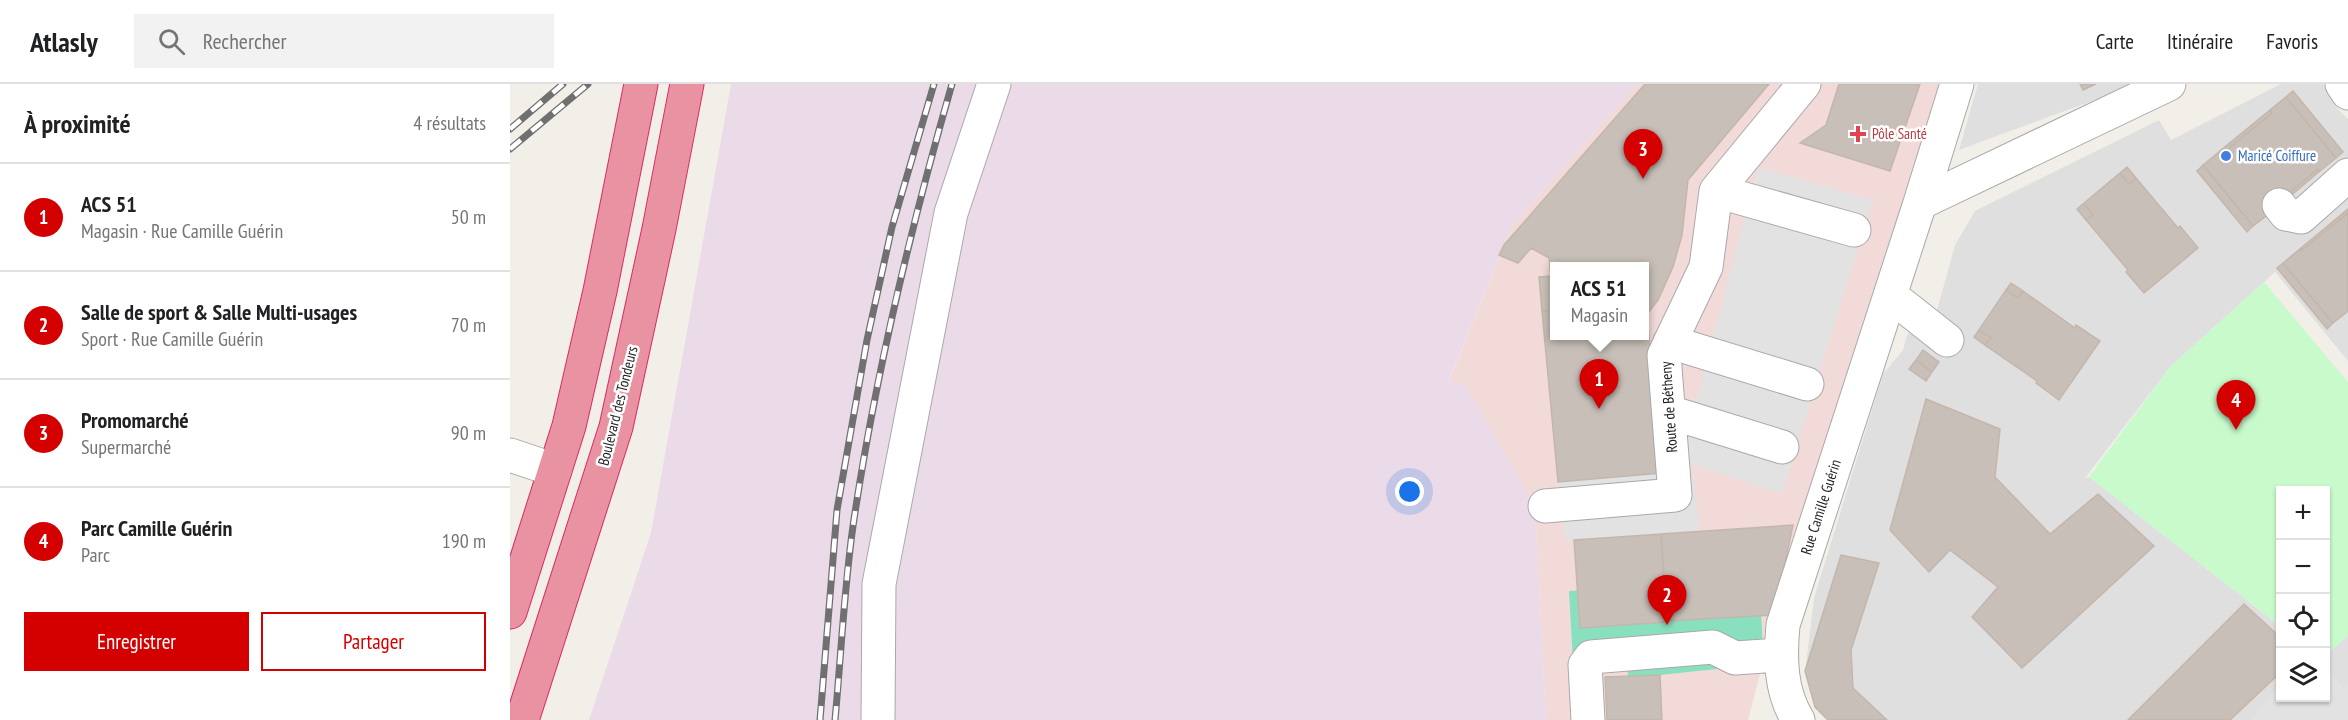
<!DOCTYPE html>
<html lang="fr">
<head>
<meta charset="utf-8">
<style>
  :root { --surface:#fff; --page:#f2f2f2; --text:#202124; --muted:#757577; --line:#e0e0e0; --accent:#d40000 }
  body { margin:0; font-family:"PT Sans Narrow",sans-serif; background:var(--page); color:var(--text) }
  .controls { position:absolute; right:18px; bottom:18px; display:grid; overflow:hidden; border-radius:0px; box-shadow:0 2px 4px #0004 }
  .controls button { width:54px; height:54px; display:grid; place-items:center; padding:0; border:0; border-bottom:2px solid var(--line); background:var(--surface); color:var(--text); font:30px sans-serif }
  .you { position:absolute; left:900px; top:408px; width:21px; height:21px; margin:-15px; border:4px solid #fff; border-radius:50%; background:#1a73e8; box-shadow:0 0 0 9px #1a73e833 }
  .badge { display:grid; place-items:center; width:39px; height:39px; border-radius:50%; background:var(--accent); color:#fff; font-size:20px; font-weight:700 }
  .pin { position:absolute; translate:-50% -50px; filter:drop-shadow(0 2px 3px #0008) }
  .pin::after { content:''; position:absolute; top:32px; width:21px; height:18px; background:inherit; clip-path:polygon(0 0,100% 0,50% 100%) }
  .popup { position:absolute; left:1040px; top:178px; width:99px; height:78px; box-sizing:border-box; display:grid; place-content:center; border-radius:0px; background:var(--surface); filter:drop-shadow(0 2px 4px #0005); font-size:20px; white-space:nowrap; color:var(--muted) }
  .popup b { font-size:22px; color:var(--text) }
  .popup::after { content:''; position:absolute; left:50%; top:100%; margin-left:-12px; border:12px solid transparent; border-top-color:var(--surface) }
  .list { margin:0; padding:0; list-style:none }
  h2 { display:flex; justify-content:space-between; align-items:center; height:78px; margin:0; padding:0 24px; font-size:26px }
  h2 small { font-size:20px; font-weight:400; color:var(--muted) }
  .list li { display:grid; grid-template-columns:39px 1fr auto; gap:18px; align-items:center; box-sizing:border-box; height:108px; padding:0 24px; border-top:2px solid var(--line) }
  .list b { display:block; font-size:22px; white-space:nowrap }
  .list p { margin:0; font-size:20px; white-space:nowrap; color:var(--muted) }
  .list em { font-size:20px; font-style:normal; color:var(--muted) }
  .actions { display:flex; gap:12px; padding:18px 24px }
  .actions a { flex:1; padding:14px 0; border:2px solid var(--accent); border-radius:0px; text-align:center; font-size:21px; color:var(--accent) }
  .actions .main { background:var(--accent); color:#fff }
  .icon { flex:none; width:33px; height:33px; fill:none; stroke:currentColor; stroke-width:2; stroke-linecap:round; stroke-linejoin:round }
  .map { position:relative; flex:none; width:1838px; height:636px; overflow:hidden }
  header { display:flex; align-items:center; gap:36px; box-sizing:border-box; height:84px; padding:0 30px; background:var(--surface); border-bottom:2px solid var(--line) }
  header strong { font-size:28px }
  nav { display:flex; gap:33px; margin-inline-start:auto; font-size:21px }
  .search { width:420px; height:54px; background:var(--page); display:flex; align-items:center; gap:15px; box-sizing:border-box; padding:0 21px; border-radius:0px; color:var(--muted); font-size:22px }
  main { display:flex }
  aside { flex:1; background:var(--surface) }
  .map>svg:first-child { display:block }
  .residential { fill:#e0dfdf }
  .commercial { fill:#f2dad9; fill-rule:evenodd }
  .industrial { fill:#ebdbe8 }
  .park { fill:#c8facc }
  .pitch { fill:#88e0be }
  .parking { fill:#e2e2e2 }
  .building { fill:#c7bfb8; stroke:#c4b6ab; stroke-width:1.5 }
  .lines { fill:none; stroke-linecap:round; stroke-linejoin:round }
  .minor-casing { stroke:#a9a9a9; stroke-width:35 }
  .highway-casing { stroke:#dc2a67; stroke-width:35 }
  .minor { stroke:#fff; stroke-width:33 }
  .highway { stroke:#e892a2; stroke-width:33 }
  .rail-casing { stroke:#707070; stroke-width:7 }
  .rail { stroke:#fff; stroke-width:4.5; stroke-dasharray:14; stroke-linecap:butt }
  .health-dot { fill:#e0444e; stroke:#fff; stroke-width:2 }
  .shop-dot { fill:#3f7fe0; stroke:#fff; stroke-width:2 }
  .labels { text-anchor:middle; stroke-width:5; stroke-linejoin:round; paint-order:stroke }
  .health-label { font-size:15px; fill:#be3a42; stroke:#fff; text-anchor:start }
  .shop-label { font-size:15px; fill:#366cbe; stroke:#fff; text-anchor:start }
  .street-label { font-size:15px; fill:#222; stroke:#fff }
</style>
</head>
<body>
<header>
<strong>Atlasly</strong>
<div class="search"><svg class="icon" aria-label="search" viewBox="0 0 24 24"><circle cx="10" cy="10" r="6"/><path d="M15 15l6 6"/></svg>Rechercher</div>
<nav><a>Carte</a><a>Itinéraire</a><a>Favoris</a></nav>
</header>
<main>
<aside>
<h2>À proximité<small>4 résultats</small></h2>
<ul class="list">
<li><span class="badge">1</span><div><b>ACS 51</b><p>Magasin · Rue Camille Guérin</p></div><em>50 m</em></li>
<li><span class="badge">2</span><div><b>Salle de sport &amp; Salle Multi-usages</b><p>Sport · Rue Camille Guérin</p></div><em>70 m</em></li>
<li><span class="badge">3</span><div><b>Promomarché</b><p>Supermarché</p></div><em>90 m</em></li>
<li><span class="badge">4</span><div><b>Parc Camille Guérin</b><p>Parc</p></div><em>190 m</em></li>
</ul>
<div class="actions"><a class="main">Enregistrer</a><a>Partager</a></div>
</aside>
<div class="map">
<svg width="1838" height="636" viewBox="0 0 1838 636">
  <rect width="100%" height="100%" fill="#f2efe9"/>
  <!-- residential -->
  <path class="residential" d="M1468 0H1628L1449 66Z
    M1771 0H1813L1827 24 1838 35V277L1765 188 1660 283 1575 394 1579 393 1770 542V614H1816V571L1838 551V636H1322L1305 620 1295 589 1304 514 1373 290 1393 266 1397 251 1426 230 1445 161 1465 127 1649 36 1661 56Z"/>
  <!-- commercial -->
  <path class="commercial" d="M1127 0H1434L1261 548 1238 636H1036L1025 422 939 297 1002 142ZM1044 182H1134V252H1044Z"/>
  <!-- industrial -->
  <path class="industrial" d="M221 0H1127L1002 142 939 296 955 301 1025 422 1036 636H79L141 449Z"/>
  <!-- park -->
  <path class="park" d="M1754 198 1838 298V551L1816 571V406H1770V542L1579 393 1660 283Z"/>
  <!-- pitch -->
  <path class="pitch" d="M1249 494 1254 580 1150 591 1118 592 1117 575 1063 579 1059 507Z"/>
  <!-- parking -->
  <path class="parking" d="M1248 83 1363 116 1272 410 1170 377Z
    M1151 389H1183L1190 446 1056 457 1048 398Z
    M1816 583 1833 604 1838 599V636H1741L1770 601V614H1816Z"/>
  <!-- building -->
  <path class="building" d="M1135 0H1259L1178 96 1172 151 1163 183 1148 216 1137 230 1151 389 1048 398 1032 227 1044 226V252H1134V182H1044V192H1041L1039 174 1021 164 1008 179 989 171 994 161Z
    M1329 0H1410L1380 87 1290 59 1316 41Z
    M1570 0H1586L1573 6Z
    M1783 7 1833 68 1826 74 1776 13Z
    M1776 13 1826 74 1810 87 1808 85 1758 126 1760 129 1743 142 1693 81 1710 67 1712 70 1762 29 1760 26Z
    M1760 26 1762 29 1712 70 1710 67Z
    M1693 81 1743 142 1737 148 1687 87Z
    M1617 83 1626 94 1619 100 1610 89Z
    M1808 85 1810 87 1760 129 1758 126Z
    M1610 89 1619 100 1626 94 1668 144 1670 142 1688 164 1634 209 1616 188 1618 186 1576 136 1583 131 1574 119Z
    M1574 119 1583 131 1576 136 1567 125Z
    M1838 125V129L1791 167 1790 165Z
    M1838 129V227L1823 239 1773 179 1790 165 1791 167Z
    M1773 179 1823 239 1817 245 1767 184Z
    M1041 192H1044V226L1032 227 1029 193Z
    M1501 199 1513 207 1508 214 1496 206Z
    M1496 206 1508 214 1513 207 1565 244 1566 241 1590 257 1549 316 1526 299 1527 297 1475 261 1481 254 1469 246Z
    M1469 246 1481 254 1475 261 1464 253Z
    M1413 266 1429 278 1422 288 1406 276Z
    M1406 276 1422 288 1416 297 1399 285Z
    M1416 315 1490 345 1485 393 1540 450 1588 410 1644 462 1512 584 1462 533 1488 503 1440 466 1419 488 1380 446Z
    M1283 441 1264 531 1157 537 1151 450Z
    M1151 450 1157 538 1070 544 1064 456Z
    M1331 471 1369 479 1341 566 1343 604 1377 636H1318L1305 623 1295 587Z
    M1734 520 1770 553V589L1720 636H1618Z
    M1150 591 1152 636H1097L1095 593Z"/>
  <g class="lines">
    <defs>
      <path id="minor" d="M1832 0 1838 9
        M1206 107 1344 146
        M1410 119 1447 0
        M1769 121 1776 130 1791 133 1838 91
        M1380 211 1437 256
        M1160 258 1297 300
        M1159 328 1272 363
        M0 371 45 386
        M1035 422 1165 411 1154 271 1196 183 1206 107 1294 0
        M368 636 369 500 441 129 484 0
        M1078 636 1075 581 1081 573 1203 563 1225 574 1270 571
        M1288 636C1270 607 1270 574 1273 541L1410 119 1659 0"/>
      <path id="highway" d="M0 528 59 342 90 207 131 0
        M12 636 106 343 149 145 177 0"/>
    </defs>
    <!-- minor casing -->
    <use href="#minor" class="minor-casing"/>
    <!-- highway casing -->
    <use href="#highway" class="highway-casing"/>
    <!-- minor -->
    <use href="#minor" class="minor"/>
    <!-- highway -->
    <use href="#highway" class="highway"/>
    <defs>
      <path id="rail" d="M0 45 53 0
        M0 65 78 0
        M310 636 327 426 340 352 357 256 382 143 424 0
        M325 636C331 572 334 506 343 442 365 292 400 146 442 0"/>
    </defs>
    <!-- rail casing -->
    <use href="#rail" class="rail-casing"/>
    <!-- rail -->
    <use href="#rail" class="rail"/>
  </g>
  <!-- markers -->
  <path class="health-dot" d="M1345 41h6v6h6v6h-6v6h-6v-6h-6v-6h6z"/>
  <circle class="shop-dot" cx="1716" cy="72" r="6"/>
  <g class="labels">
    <!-- health labels -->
    <g class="health-label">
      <text x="1362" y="55">Pôle Santé</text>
    </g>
    <!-- shop labels -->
    <g class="shop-label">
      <text x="1728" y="77">Maricé Coiffure</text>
    </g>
    <!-- street labels -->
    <g class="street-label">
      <text transform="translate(108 322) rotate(-76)" y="5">Boulevard des Tondeurs</text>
      <text transform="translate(1159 323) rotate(-94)" y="5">Route de Bétheny</text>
      <text transform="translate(1311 423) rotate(-72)" y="5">Rue Camille Guérin</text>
    </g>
  </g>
</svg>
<div class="controls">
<button>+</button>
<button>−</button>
<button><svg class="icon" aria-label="locate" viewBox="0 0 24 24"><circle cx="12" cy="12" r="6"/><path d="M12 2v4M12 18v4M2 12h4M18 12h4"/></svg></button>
<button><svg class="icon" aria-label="layers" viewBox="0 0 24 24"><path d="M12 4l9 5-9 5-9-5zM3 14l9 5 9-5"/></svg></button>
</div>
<div class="you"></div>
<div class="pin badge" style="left:1089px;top:325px">1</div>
<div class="popup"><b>ACS 51</b>Magasin</div>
<div class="pin badge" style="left:1157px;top:541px">2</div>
<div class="pin badge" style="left:1133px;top:95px">3</div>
<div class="pin badge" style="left:1726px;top:346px">4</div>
</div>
</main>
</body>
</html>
